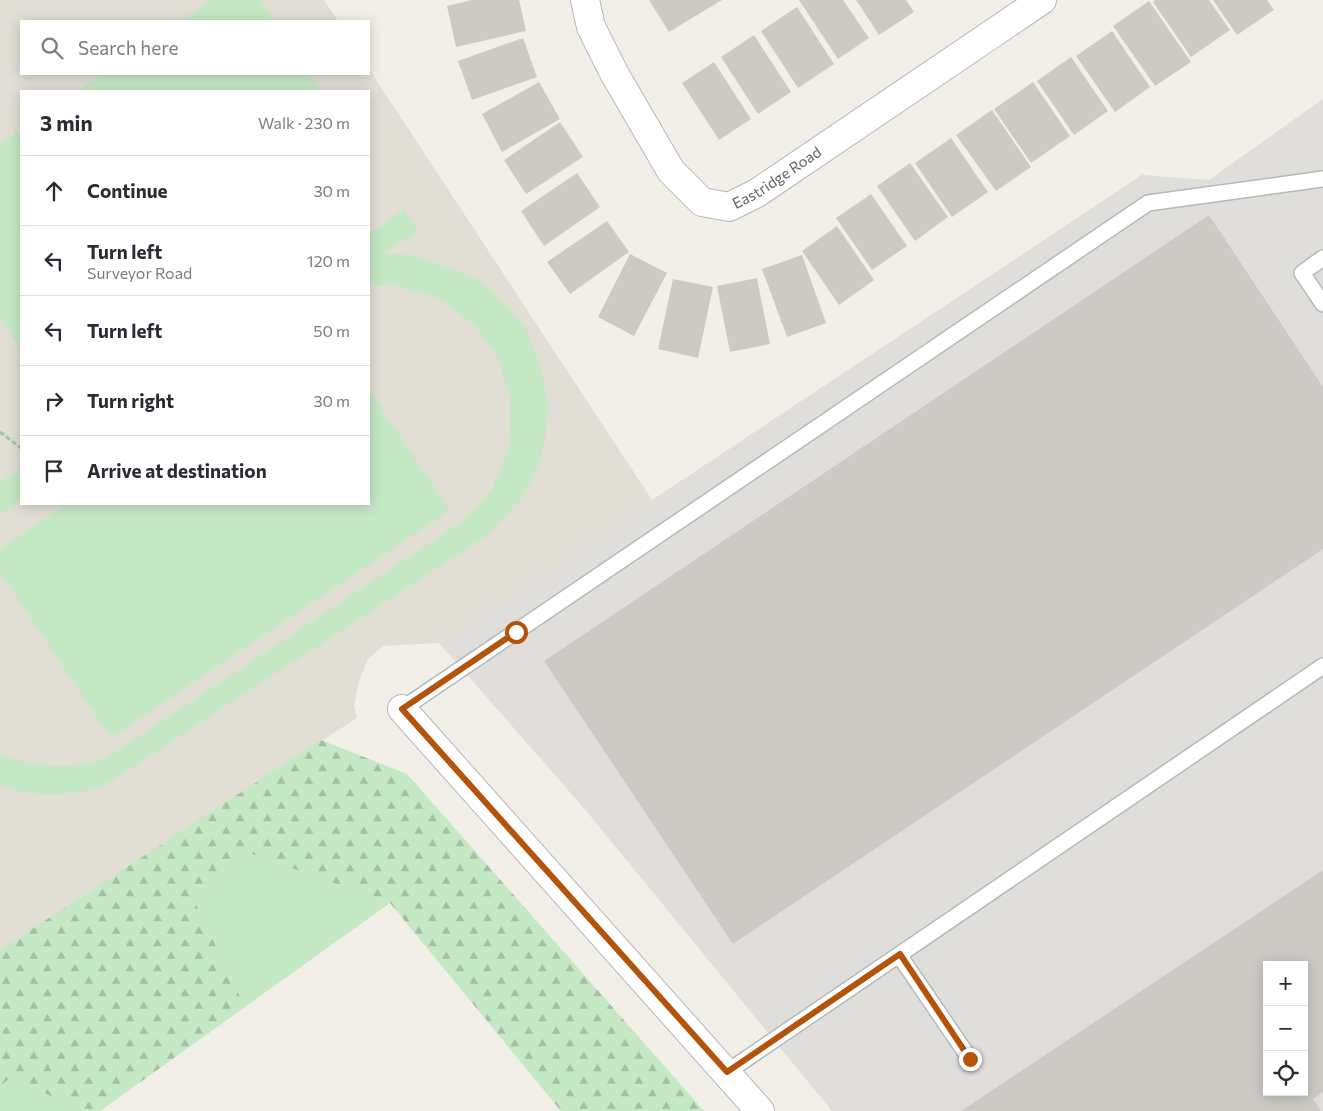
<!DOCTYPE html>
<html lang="en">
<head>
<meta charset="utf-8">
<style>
  :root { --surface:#fff; --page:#f2f2f3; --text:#2b2b33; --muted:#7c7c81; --line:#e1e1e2 }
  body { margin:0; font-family:Commissioner,sans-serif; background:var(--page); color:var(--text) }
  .controls { position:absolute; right:15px; bottom:15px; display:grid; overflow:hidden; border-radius:0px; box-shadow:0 2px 12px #0003 }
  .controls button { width:45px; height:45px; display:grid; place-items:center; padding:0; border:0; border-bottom:1px solid var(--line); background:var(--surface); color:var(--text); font:25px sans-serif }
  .stop { position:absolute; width:15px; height:15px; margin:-11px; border:4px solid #b45309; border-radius:50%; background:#fff }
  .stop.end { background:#b45309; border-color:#fff; box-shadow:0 1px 5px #0008 }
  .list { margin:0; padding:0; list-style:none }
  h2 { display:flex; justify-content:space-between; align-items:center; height:65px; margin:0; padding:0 20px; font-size:21px }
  h2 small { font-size:16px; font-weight:400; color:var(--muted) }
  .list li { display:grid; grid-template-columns:32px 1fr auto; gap:15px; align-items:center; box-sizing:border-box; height:70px; padding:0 20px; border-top:1px solid var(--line) }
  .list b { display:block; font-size:19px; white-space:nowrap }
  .list p { margin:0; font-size:16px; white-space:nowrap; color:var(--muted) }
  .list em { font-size:16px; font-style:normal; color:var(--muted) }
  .icon { flex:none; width:28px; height:28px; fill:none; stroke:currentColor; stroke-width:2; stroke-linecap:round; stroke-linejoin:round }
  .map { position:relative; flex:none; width:1323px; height:1111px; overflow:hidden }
  .search { position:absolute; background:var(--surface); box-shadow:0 2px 12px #0003; left:20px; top:20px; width:350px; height:55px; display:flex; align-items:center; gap:12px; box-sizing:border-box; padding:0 18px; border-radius:0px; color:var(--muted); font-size:19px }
  .panel { position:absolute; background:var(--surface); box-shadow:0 2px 12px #0003; left:20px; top:90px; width:350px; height:415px; border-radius:0px }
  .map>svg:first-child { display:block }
  .industrial { fill:#e0deda; fill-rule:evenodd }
  .education { fill:#e1ded6; fill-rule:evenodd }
  .grass { fill:#c5e8c5 }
  .forest { fill:url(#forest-firs) }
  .building { fill:#cccac5; fill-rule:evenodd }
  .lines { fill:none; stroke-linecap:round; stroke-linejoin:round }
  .lane-casing { stroke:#b5b8bc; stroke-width:18 }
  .street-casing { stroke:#b5b8bc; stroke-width:30 }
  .path { stroke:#9cc7a9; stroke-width:3; stroke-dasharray:5 2.5; stroke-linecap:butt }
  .lane { stroke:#fff; stroke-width:15 }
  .street { stroke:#fff; stroke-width:28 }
  .route { stroke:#b45309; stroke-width:6 }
  .labels { text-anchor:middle; stroke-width:5; stroke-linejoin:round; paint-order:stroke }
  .street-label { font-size:15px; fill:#5f6368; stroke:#fff }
</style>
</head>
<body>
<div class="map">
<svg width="1323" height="1111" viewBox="0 0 1323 1111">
  <defs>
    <pattern id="forest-firs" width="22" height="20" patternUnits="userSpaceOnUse" patternTransform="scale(1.25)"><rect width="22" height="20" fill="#c5e8c5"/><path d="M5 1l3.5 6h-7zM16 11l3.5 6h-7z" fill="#a3c0a4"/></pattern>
  </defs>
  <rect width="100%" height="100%" fill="#f1efe8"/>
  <!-- industrial -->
  <path class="industrial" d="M1323 99V1111H832L583 807 439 643 652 500 1142 175 1209 180ZM1267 965H1304V1092H1267Z"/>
  <!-- education -->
  <path class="education" d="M0 0H324L338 21H21V74H369V69L652 500 439 643 383 646 368 659 359 681 354 706 357 718 0 950ZM21 91H369V504H21Z"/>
  <!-- grass -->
  <path class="grass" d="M212 0H260L275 21H180Z
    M103 74H310L322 91H77Z
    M21 129V350L0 318V144Z
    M404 209 418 231 384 253 416 256 479 279 507 306 526 329 539 362 548 403 546 431 541 461 525 494 488 535 100 788C67 795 32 798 0 785V753C36 769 66 770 104 759L462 522 492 489 509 447 511 402 499 359 473 323 436 297 393 285 369 286V234Z
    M369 389 450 510 111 738 0 573V549L66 504H369Z
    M21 468V500L0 515V482Z
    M246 852 390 903 245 1007 193 898Z
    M12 1077 81 1111H0V1086Z"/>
  <!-- forest -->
  <path class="forest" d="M321 740 407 774 704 1111H561L390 903 246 852 193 898 245 1007 100 1111H81L12 1077 0 1086V950Z"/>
  <!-- building -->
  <path class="building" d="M472 0H519L526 31 456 47 447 6Z
    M649 0H722L669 32Z
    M799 0H843L869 38 838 59Z
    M856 0H906L914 12 879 35Z
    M1155 0H1209L1230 30 1191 57 1153 2Z
    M1213 0H1267L1274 10 1237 35Z
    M1149 1 1191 62 1155 86 1113 26Z
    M797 7 834 64 798 88 761 31Z
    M1112 31 1150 87 1115 112 1076 56Z
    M754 35 791 92 758 114 721 57Z
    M523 38 537 77 472 100 458 61Z
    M1071 57 1108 111 1074 135 1037 81Z
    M714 62 751 119 719 140 682 83Z
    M539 82 560 119 502 152 482 114Z
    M1033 82 1070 136 1031 163 994 109Z
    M992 110 1031 167 996 191 956 135Z
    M560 122 583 157 526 194 504 160Z
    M951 138 988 192 952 217 915 163Z
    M910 163 948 217 915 241 877 186Z
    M577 173 600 207 544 246 521 211Z
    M871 194 907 246 872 270 836 218Z
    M1209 215 1323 387V549L733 944 544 661Z
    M607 221 629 252 570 294 547 262Z
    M837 226 874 280 839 305 802 251Z
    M630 254 667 273 634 336 598 317Z
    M802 255 826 323 787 337 762 269Z
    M757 278 770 344 730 352 717 286Z
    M673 279 713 287 698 358 658 349Z
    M1323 870V1092L1313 1099 1321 1111H961ZM1267 965H1304V1092H1267Z"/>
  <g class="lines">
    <defs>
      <path id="lane" d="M1323 258 1302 273 1323 304
        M402 709 1148 203 1323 179
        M899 955 970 1059
        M727 1072 1323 666"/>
      <g id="street">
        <path id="s1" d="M585 0 591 27 614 73 671 171 702 202 729 207 757 193 1042 0"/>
        <path d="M402 709 760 1111"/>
      </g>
    </defs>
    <!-- lane casing -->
    <use href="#lane" class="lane-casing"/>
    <!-- street casing -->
    <use href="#street" class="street-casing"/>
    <!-- path -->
    <path class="path" d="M0 432 21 448"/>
    <!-- lane -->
    <use href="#lane" class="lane"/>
    <!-- street -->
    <use href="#street" class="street"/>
  </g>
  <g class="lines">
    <!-- route -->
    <path class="route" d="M516 632 402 709 727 1072 900 954 970 1059"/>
  </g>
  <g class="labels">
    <!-- street labels -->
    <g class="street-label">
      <text dy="5" stroke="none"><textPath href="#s1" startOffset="320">Eastridge Road</textPath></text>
    </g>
  </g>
</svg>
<div class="controls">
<button>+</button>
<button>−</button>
<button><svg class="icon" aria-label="locate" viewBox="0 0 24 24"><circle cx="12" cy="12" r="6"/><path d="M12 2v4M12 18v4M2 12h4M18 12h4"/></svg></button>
</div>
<div class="stop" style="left:516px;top:632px"></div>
<div class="stop end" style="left:970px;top:1059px"></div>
<div class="search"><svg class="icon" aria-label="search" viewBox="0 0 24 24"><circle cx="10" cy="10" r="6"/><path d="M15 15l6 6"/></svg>Search here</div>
<section class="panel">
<h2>3 min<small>Walk · 230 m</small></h2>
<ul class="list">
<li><svg class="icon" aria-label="ahead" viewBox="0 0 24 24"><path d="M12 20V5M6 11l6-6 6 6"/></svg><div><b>Continue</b></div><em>30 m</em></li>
<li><svg class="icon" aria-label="left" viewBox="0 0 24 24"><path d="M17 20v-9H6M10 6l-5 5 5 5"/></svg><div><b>Turn left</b><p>Surveyor Road</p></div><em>120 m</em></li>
<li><svg class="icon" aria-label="left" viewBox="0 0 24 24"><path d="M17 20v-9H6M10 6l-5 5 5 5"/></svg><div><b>Turn left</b></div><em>50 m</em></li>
<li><svg class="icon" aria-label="right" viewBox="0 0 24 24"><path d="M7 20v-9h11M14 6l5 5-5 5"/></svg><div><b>Turn right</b></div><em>30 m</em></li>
<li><svg class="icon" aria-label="arrive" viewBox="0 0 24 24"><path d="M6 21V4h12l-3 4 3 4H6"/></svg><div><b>Arrive at destination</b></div></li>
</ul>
</section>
</div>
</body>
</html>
